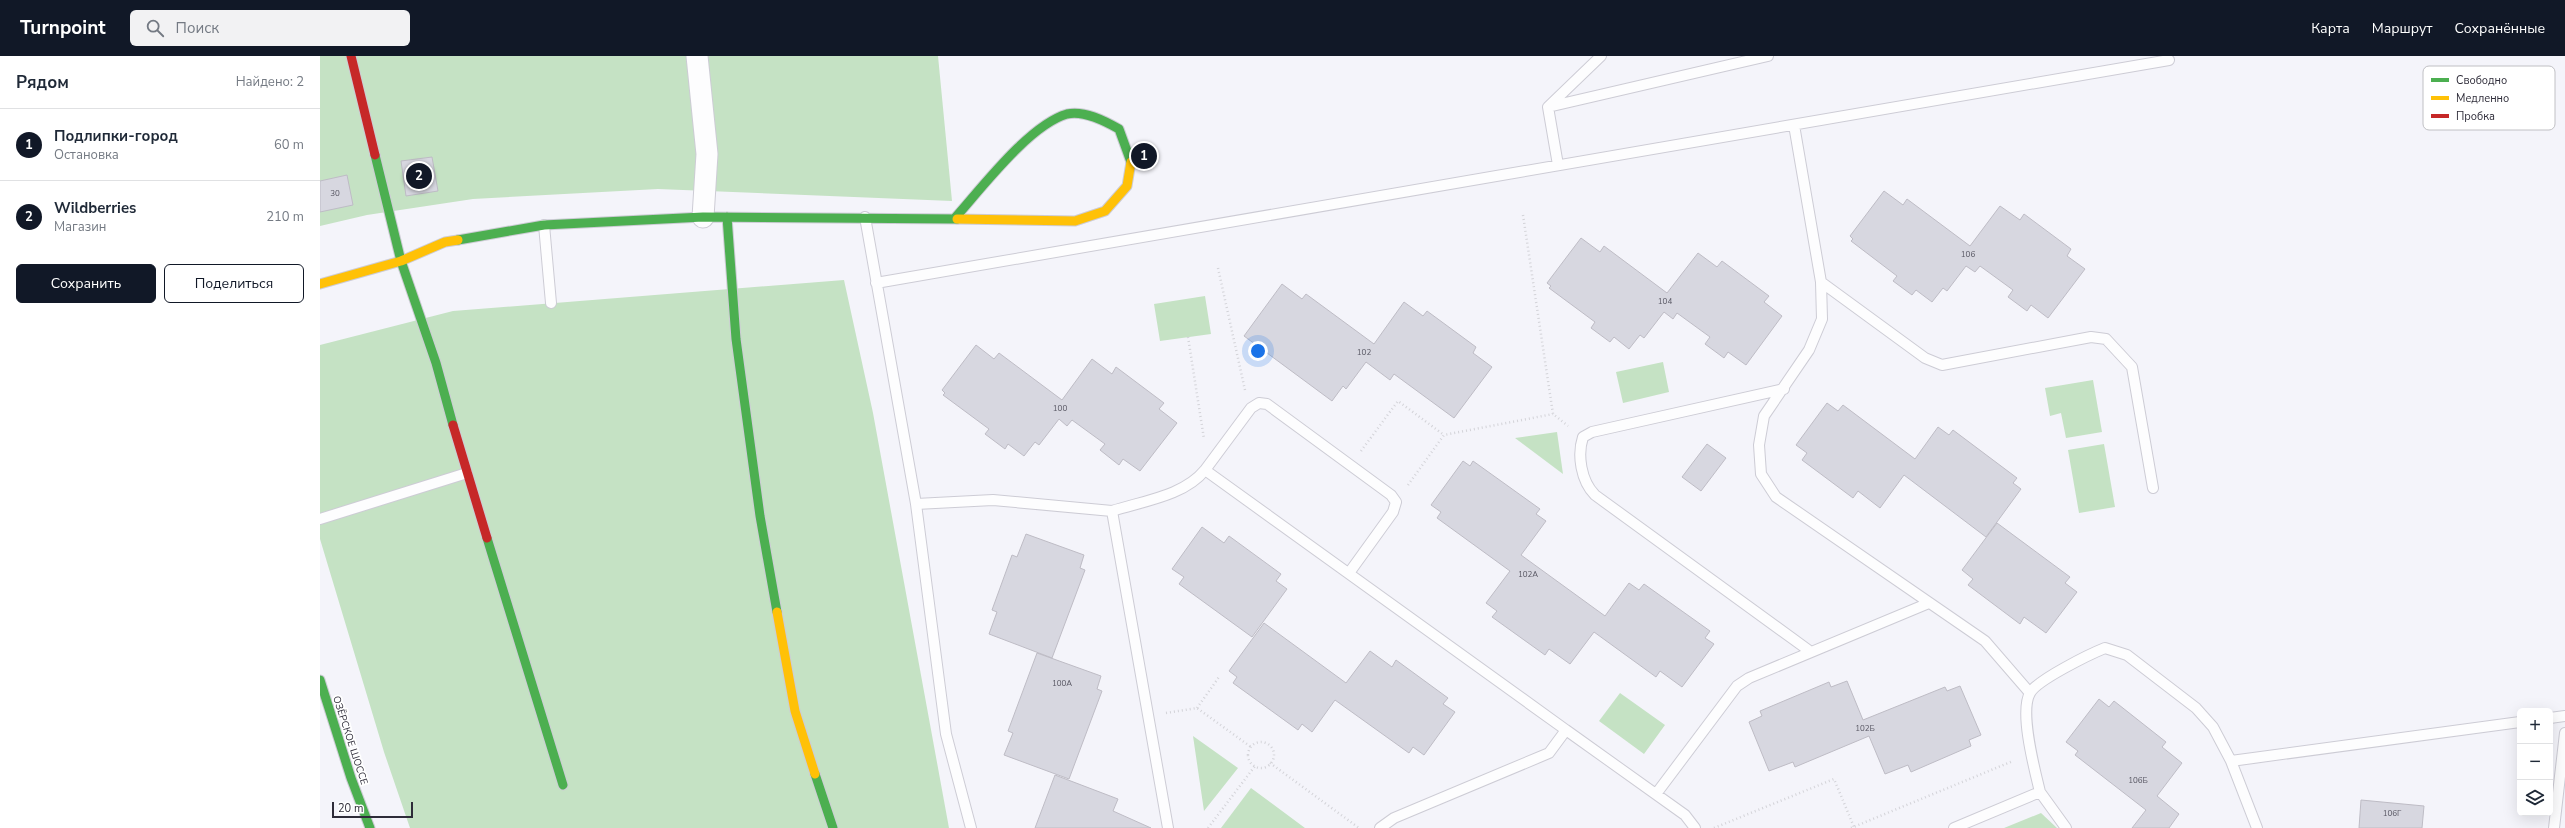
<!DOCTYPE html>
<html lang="ru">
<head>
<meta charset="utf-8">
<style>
  :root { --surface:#fff; --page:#f2f2f3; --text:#1f2937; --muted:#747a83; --line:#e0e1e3; --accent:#111827 }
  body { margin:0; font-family:"Nunito Sans",sans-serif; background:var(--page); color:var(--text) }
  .controls { position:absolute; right:12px; bottom:12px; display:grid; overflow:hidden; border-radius:6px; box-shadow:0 4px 16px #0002 }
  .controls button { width:36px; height:36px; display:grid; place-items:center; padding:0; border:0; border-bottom:1px solid var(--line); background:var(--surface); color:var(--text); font:20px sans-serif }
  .scale { position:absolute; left:12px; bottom:10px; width:81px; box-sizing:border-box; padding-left:4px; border:2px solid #2e2c39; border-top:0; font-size:11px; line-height:14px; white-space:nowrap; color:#2e2c39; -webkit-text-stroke:3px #fff; paint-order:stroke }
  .you { position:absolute; left:938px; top:295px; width:14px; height:14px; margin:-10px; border:3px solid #fff; border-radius:50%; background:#1a73e8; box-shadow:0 0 0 6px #1a73e833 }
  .badge { display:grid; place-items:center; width:26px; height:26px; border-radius:50%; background:var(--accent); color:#fff; font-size:13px; font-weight:700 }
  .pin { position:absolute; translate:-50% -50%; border:2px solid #fff; box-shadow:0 1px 4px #0006 }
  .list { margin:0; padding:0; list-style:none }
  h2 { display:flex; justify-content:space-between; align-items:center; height:52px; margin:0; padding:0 16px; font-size:17px }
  h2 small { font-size:13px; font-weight:400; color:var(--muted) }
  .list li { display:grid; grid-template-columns:26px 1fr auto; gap:12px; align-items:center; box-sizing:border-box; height:72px; padding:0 16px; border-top:1px solid var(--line) }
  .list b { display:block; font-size:15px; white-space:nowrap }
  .list p { margin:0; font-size:13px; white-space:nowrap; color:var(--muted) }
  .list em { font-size:13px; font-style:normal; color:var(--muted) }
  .actions { display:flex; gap:8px; padding:12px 16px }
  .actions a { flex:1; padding:9px 0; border:1px solid var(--accent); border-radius:6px; text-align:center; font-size:14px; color:var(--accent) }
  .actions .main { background:var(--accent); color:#fff }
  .icon { flex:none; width:22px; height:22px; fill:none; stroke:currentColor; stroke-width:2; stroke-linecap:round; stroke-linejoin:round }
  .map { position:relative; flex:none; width:2245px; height:772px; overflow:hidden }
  header { display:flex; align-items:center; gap:24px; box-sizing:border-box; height:56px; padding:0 20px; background:var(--accent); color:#fff }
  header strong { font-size:19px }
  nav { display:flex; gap:22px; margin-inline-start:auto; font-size:14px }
  .search { width:280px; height:36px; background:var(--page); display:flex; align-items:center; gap:10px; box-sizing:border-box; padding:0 14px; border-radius:6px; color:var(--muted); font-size:15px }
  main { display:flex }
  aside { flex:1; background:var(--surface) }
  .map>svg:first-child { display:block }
  .green { fill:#c5e2c4 }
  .building { fill:#d7d7e0; stroke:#bebcc5 }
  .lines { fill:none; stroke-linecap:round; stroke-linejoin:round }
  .lane-casing { stroke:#cdccd5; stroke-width:12 }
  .street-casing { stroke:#cdccd5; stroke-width:23 }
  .fast-casing { stroke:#cdccd5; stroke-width:11 }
  .slow-casing { stroke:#cdccd5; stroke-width:11 }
  .jam-casing { stroke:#cdccd5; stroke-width:11 }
  .path { stroke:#d3d3d8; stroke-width:2.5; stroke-dasharray:1 3; stroke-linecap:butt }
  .lane { stroke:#fdfdfe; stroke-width:10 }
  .street { stroke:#fdfdfe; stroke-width:21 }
  .fast { stroke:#4caf50; stroke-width:9 }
  .slow { stroke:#ffc107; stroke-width:9 }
  .jam { stroke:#c62828; stroke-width:9 }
  .labels { text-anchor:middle; stroke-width:3.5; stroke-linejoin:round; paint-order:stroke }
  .number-label { font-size:8px; fill:#585763 }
  .street-label { font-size:10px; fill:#2e2c39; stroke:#fff }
  .key { fill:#fff; stroke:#c0c0c4; stroke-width:1 }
  .key-label { font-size:11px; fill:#2e2c39 }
</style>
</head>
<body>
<header>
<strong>Turnpoint</strong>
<div class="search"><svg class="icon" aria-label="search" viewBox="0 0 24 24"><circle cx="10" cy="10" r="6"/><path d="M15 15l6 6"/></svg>Поиск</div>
<nav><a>Карта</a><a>Маршрут</a><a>Сохранённые</a></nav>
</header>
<main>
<aside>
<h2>Рядом<small>Найдено: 2</small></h2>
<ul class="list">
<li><span class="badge">1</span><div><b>Подлипки-город</b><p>Остановка</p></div><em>60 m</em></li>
<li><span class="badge">2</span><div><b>Wildberries</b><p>Магазин</p></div><em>210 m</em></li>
</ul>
<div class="actions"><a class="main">Сохранить</a><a>Поделиться</a></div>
</aside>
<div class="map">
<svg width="2245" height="772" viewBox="0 0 2245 772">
  <rect width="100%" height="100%" fill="#f4f4fa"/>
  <!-- green -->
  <path class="green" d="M0 0H618L632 145 338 133 153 143 47 159 0 170Z
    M524 224 553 357 629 772H90L64 696 0 483V289L133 255Z
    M885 240 891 278 840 285 834 248Z
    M1343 306 1349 336 1303 347 1296 316Z
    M1773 324 1782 376 1746 382 1741 357 1730 360 1725 332Z
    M1237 376 1243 418 1195 382Z
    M1784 388 1795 451 1759 457 1748 394Z
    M1300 637 1345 669 1324 698 1279 665Z
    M873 680 918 712 884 755Z
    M931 732 985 772H901Z
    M1721 757 1737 772H1684Z"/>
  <!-- building -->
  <path class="building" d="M112 101 118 135 86 140 81 105Z
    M27 119 33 149 0 156V125Z
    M1564 135 1583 149 1587 143 1650 190 1680 150 1700 164 1704 158 1751 193 1747 200 1765 213 1728 262 1711 249 1707 255 1688 241 1693 234 1660 210 1655 216 1646 210 1627 235 1623 232 1612 246 1596 234 1592 239 1573 225 1577 220 1531 185 1533 183 1530 180Z
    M1261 182 1280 196 1284 190 1347 237 1378 197 1397 211 1402 205 1449 240 1444 246 1462 260 1426 309 1408 296 1404 302 1385 288 1390 281 1357 257 1353 263 1344 256 1324 282 1320 279 1309 293 1294 281 1290 286 1271 272 1275 266 1229 232 1231 230 1227 227Z
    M962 228 982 243 986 238 1054 288 1084 246 1103 260 1107 255 1156 291 1153 297 1172 311 1134 362 1074 318 1070 324 1046 306 1026 333 1023 330 1012 345 924 280Z
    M656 289 674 303 679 297 742 344 772 303 792 318 796 311 844 347 839 353 857 367 820 415 803 403 799 409 780 394 785 388 752 364 747 370 739 363 719 389 715 386 704 400 688 388 685 393 665 378 669 373 623 339 625 337 622 334Z
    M1507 347 1518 355 1523 349 1595 403 1618 371 1629 379 1633 374 1697 422 1693 427 1701 433 1666 481 1584 419 1560 452 1538 435 1533 442 1482 404 1487 397 1476 389Z
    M1387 388 1406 402 1381 435 1362 421Z
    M1143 405 1150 410 1153 405 1220 453 1216 458 1226 465 1201 499 1285 560 1309 527 1319 534 1324 528 1390 575 1385 582 1394 588 1362 631 1340 615 1336 621 1274 576 1250 608 1229 593 1225 599 1172 561 1177 555 1166 547 1190 515 1117 462 1121 456 1111 449Z
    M1677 467 1750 521 1745 527 1757 536 1726 577 1704 561 1700 568 1648 529 1653 523 1642 514Z
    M882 471 904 487 909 480 961 518 956 525 967 533 932 581 859 528 864 521 852 513Z
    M706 478 764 499 760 512 765 514 732 602 669 578 677 556 672 554 692 499 697 501Z
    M944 567 1026 627 1050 595 1072 611 1076 604 1128 642 1123 648 1135 656 1104 699 1093 691 1089 697 1015 644 992 676 982 668 978 674 913 627 917 621 909 615Z
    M717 597 781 620 777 633 782 635 749 723 684 699 693 677 688 675Z
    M1527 625 1543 664 1625 631 1627 635 1640 630 1661 679 1649 684 1651 690 1591 716 1588 709 1565 718 1549 680 1475 711 1473 706 1449 715 1429 666 1442 660 1440 655 1509 626 1511 631Z
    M1779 643 1789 651 1794 645 1846 686 1842 691 1862 707 1837 740 1859 758 1849 772H1812L1826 754 1755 699 1758 695 1746 686Z
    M735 719 798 743 793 755 831 772H715Z
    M2041 744 2104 750 2102 772H2039Z"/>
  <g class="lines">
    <defs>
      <path id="lane" d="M1228 51 1281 0
        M1474 69 1501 226 1502 263 1489 294 1444 360 1439 389 1441 418 1456 441 1665 585 1710 637
        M1238 109 1228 51 1448 0
        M545 161 596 448 626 678 651 772
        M224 169 231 247
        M1501 226 1605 302 1622 309 1771 281 1786 283 1812 311 1833 432
        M556 227 1849 4
        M1464 333 1272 376 1263 381C1257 399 1261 425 1275 439L1491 596
        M885 414 931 352 939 347 947 348 1071 439 1076 446 1073 456 1029 517
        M596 448 673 444 792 455 848 772
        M792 455C823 445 864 440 885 414L1246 674
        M0 463 147 417
        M2230 662 2245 660
        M1911 705 2200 666
        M1720 736C1715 715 1699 656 1710 637 1717 624 1770 598 1785 592L1807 599 1876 652 1893 671 1911 705 1937 772
        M1336 738 1417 630 1429 622 1609 547
        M1060 772 1074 762 1229 697 1246 674 1365 759 1375 772
        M1634 772 1720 736 1746 772
        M2234 772 2245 677"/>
      <path id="street" d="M377 0 387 98 383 161"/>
      <path id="fast" d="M55 99 81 205 116 307 133 369
        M407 161 416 283 440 460 457 556
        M634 163C661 133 709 69 747 58 764 54 785 65 799 73L811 106
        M138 184 224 169 383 161 637 163
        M167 482 243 729
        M0 624 31 722 50 772
        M495 718 513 772"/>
      <path id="slow" d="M637 163 755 165 785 155 807 130 811 106
        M0 228 81 205 125 186 138 184
        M457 556 475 655 495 718"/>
      <path id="jam" d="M31 0 55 99
        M133 369 167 482"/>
    </defs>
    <!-- lane casing -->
    <use href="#lane" class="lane-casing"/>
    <!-- street casing -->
    <use href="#street" class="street-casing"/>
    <!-- fast casing -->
    <use href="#fast" class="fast-casing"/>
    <!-- slow casing -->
    <use href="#slow" class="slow-casing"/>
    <!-- jam casing -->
    <use href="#jam" class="jam-casing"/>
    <!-- path -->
    <path class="path" d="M1203 159 1233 358 1248 370
      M898 212 925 334
      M868 281 884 383
      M1041 395 1078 345 1124 379
      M1088 429 1124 379 1233 358
      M877 652 899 621
      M846 657 877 652 931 691
      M928 699a13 13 0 1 1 26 0a13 13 0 1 1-26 0Z
      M950 707 1039 772
      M888 772 935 710
      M1394 772 1514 723 1534 771
      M1531 772 1693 705"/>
    <!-- lane -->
    <use href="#lane" class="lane"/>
    <!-- street -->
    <use href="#street" class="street"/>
    <!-- fast -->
    <use href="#fast" class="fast"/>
    <!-- slow -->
    <use href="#slow" class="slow"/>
    <!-- jam -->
    <use href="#jam" class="jam"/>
  </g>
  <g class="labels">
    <!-- number labels -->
    <g class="number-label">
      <text x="15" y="140">30</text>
      <text x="1648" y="201">106</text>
      <text x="1345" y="248">104</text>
      <text x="1044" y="299">102</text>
      <text x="740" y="355">100</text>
      <text x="1208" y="521">102А</text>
      <text x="742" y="630">100А</text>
      <text x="1545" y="675">102Б</text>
      <text x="1818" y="727">106Б</text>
      <text x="2072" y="760">106Г</text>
    </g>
    <!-- street labels -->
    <g class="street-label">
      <text transform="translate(31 684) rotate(72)" y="4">ОЗЁРСКОЕ ШОССЕ</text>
    </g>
  </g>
  <!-- legend -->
  <rect x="2103" y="10" width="132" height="64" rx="6" class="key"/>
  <rect x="2111" y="22" width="18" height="4" fill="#4caf50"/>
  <rect x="2111" y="40" width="18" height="4" fill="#ffc107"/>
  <rect x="2111" y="58" width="18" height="4" fill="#c62828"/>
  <g class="key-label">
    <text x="2136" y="28">Свободно</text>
    <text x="2136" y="46">Медленно</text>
    <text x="2136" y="64">Пробка</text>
  </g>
</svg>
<div class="controls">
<button>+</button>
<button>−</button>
<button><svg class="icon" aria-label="layers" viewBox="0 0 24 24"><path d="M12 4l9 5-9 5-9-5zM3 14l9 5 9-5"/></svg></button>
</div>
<div class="scale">20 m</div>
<div class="you"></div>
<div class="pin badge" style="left:824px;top:100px">1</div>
<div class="pin badge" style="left:99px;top:120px">2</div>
</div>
</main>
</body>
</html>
